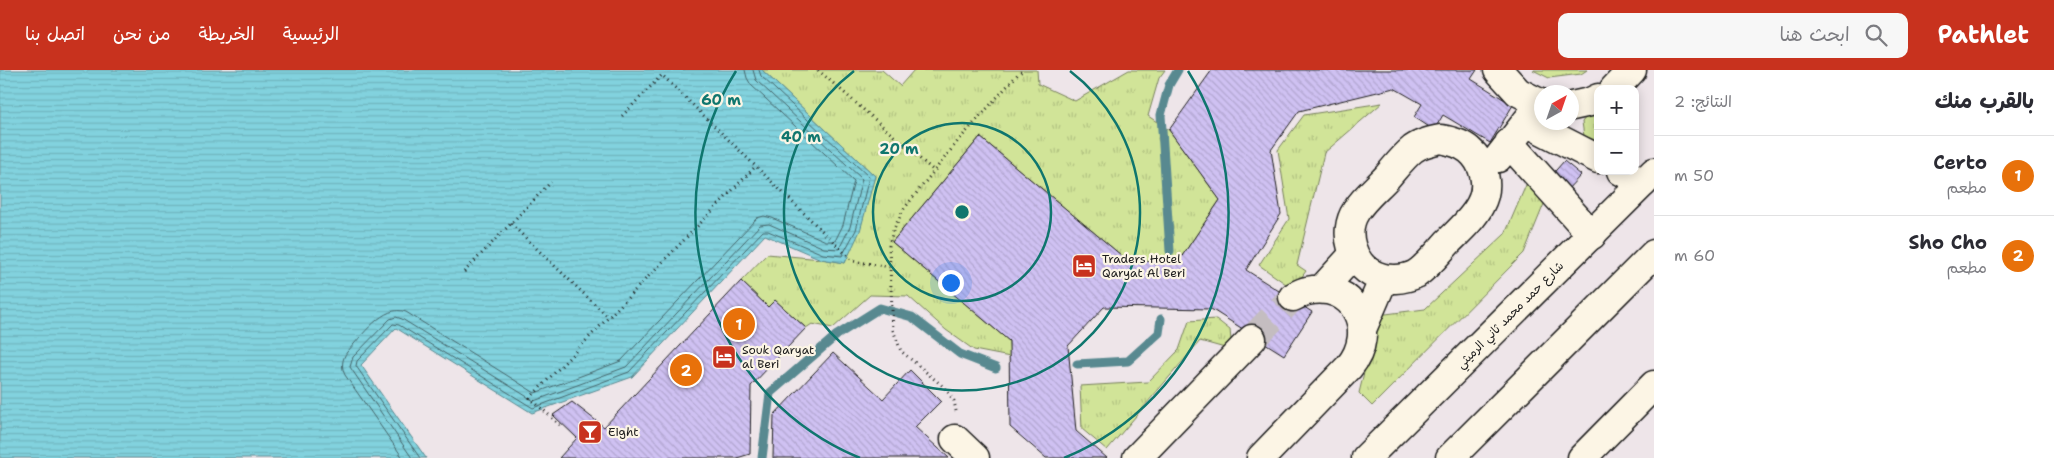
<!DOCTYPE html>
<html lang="ar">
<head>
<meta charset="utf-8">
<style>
  :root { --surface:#fff; --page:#f7f7f7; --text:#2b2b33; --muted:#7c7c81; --line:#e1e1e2; --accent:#c8321e }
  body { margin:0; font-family:"Shantell Sans","Playpen Sans Arabic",sans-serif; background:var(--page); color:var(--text); direction:rtl }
  .controls { position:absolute; right:15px; top:15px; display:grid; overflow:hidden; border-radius:10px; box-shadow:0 2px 12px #0003 }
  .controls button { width:45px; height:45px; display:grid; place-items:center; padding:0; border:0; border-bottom:1px solid var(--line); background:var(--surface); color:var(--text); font:25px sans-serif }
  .compass { position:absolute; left:1534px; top:15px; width:45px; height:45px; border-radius:50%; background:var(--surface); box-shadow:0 2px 12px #0003; rotate:40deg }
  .you { position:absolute; left:950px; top:212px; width:18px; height:18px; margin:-12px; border:4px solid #fff; border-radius:50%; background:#1a73e8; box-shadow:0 0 0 8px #1a73e833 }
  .badge { display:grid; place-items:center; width:32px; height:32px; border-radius:50%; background:var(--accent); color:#fff; font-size:16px; font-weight:700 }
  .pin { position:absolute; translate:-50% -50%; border:2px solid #fff; box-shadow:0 1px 5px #0006 }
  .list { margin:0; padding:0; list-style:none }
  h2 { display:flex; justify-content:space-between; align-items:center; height:65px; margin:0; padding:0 20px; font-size:21px }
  h2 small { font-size:16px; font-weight:400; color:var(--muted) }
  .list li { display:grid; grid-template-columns:32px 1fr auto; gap:15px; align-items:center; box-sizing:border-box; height:80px; padding:0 20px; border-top:1px solid var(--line) }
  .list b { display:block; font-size:19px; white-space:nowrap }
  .list p { margin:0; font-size:16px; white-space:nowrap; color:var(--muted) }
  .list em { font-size:16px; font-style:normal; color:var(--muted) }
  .icon { flex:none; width:28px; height:28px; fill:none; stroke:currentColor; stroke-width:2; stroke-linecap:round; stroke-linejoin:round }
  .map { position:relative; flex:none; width:1654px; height:388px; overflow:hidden; direction:ltr }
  header { display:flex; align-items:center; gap:30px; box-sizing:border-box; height:70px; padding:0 25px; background:var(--accent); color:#fff }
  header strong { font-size:24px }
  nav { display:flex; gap:28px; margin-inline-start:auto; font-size:18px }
  .search { width:350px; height:45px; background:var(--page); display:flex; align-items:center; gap:12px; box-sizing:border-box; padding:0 18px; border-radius:10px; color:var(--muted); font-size:19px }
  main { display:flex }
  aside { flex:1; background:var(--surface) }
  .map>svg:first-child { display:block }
  .grass { fill:url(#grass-tufts); stroke:#76805a }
  .water { fill:url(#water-rules); stroke:#598990 }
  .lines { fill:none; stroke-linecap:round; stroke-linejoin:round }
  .shore { stroke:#45656a; stroke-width:1 }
  .stream { stroke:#598990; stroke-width:9 }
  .building { fill:url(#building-back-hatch); stroke:#1c1c1c }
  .minor-tunnel { stroke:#c4bdc0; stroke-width:28; stroke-dasharray:28 14; stroke-linecap:butt }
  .minor-casing { stroke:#1c1c1c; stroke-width:31 }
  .major-casing { stroke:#1c1c1c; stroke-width:31 }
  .path { stroke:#1c1c1c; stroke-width:3; stroke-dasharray:1 4; stroke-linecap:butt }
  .minor { stroke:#fcf5e5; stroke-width:28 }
  .major { stroke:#fcf5e5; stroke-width:28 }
  .ring { fill:none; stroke:#0f766e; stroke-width:2.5 }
  .labels { text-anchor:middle; stroke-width:4.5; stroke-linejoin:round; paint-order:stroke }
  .poi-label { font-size:12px; fill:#1c1c1c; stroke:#fcf5e5; text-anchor:start }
  .street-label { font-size:12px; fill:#1c1c1c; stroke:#fcf5e5 }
  .centre { fill:#0f766e; stroke:#fcf5e5; stroke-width:2.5 }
  .ring-label { font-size:15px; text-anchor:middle; font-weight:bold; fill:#0f766e; stroke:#fcf5e5; stroke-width:4.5; stroke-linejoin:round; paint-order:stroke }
</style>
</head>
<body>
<header>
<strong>Pathlet</strong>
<div class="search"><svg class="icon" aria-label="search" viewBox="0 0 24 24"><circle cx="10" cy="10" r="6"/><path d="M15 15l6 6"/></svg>ابحث هنا</div>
<nav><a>الرئيسية</a><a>الخريطة</a><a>من نحن</a><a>اتصل بنا</a></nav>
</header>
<main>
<aside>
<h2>بالقرب منك<small>النتائج: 2</small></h2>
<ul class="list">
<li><span class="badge" style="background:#e8710a">1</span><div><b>Certo</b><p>مطعم</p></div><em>50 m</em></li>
<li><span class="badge" style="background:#e8710a">2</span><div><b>Sho Cho</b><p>مطعم</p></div><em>60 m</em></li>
</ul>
</aside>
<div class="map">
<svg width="1654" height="388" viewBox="0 0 1654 388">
  <defs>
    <pattern id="grass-tufts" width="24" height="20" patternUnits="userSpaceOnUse" patternTransform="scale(1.25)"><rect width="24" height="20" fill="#d1e498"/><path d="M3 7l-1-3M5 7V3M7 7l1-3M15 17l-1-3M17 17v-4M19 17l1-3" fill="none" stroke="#b3c382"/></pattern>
    <pattern id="water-rules" width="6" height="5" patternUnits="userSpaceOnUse" patternTransform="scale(1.25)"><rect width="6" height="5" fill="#82d2de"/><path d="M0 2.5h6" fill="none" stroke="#70b4be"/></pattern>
    <pattern id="building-back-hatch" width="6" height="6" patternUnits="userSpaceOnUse" patternTransform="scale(1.25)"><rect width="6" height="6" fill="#cfc1f2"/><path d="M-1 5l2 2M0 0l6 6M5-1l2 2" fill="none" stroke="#b1a5cf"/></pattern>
  </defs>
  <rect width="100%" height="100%" fill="#eee5e9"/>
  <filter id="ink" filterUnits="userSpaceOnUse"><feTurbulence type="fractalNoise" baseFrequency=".02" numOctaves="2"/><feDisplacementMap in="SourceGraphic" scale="10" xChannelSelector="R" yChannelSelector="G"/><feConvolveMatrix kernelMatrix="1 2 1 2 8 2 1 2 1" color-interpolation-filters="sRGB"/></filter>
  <g filter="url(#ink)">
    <!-- grass -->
    <path class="grass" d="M762 0H882L900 16 914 0H1037L1038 14 1075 31 1129 0H1165L1159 8 1148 46 1169 60 1220 130 1178 192 1128 191 980 67 892 172 1009 271 1010 287 974 280 946 260 908 226 870 225 833 258 812 254 806 258 775 230 768 237 741 211 767 184 821 189 845 193 875 106Z
      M1533 0H1587L1581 4 1549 8Z
      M1382 33 1324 83 1297 195 1306 201 1293 219 1259 195 1289 149 1278 80 1304 45Z
      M1598 42V71L1584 66 1582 52 1589 43Z
      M1529 108 1546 129 1524 183 1372 336 1359 323 1378 245 1425 239 1505 164Z
      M1216 249 1230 260 1232 280 1200 271 1107 380 1082 359 1080 316 1148 312 1179 280 1189 251Z"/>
    <!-- water -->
    <path class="water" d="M0 0H762L875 106 860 161 845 193 821 189 765 165 632 307 532 343 396 258 361 295 426 388H0Z"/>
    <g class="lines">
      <!-- shore -->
      <path class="shore" d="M403 388 345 305C341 297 342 289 347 282 361 267 384 233 406 242L535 323 621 291 757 148 764 146 772 148 826 171H835L843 155 854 111 751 15 747 8 745 0
        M412 388 350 297 353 287 390 249 396 247 402 249 534 331 626 297 760 155 769 154 824 178 839 179 850 157 862 109 756 10 753 0
        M420 388 356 296 357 291 393 254 399 255 533 338 629 302 763 161H768L823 184 842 186 856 160 869 107 761 6 759 0"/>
      <!-- stream -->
      <path class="stream" d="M1170 181 1161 45 1169 15 1178 0
        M1077 294 1128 291 1159 263 1161 249
        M762 388 770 323 837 265 880 238 912 247 960 284 996 298"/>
    </g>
    <!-- building -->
    <path class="building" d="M1212 0H1477L1471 9 1513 35 1490 73 1443 45 1434 60 1414 47 1422 34 1394 18 1299 41 1271 80 1281 144 1246 200 1312 242 1284 285 1211 239 1104 237 1068 276 1076 361 1107 388H1046L1010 357 1009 271 892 172 980 67 1128 191 1178 192 1220 130 1169 60Z
      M1564 91 1581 105 1565 122 1549 108Z
      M741 211 768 237 775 230 806 258 751 316 750 384 737 388H559L577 368 553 345 572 332 604 357Z
      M833 283 883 329 910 300 941 331 915 357 949 388H773L774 345Z"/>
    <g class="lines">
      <!-- minor-tunnel -->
      <path class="minor-tunnel" d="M1252 269 1293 227"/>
      <defs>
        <path id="minor" d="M1498 0 1518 22 1542 34
          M1614 19 1632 0
          M1572 36 1590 32 1598 28
          M1526 52 1598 89
          M1441 69C1451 71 1461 73 1469 80 1485 93 1490 117 1480 135 1473 149 1459 161 1448 172 1438 183 1428 196 1416 204 1404 210 1387 211 1375 205 1352 195 1342 162 1356 141 1364 128 1377 118 1387 107 1395 98 1403 87 1413 79 1421 73 1431 71 1441 69Z
          M1509 73 1592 165
          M1498 88 1541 33
          M1621 101 1643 113
          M1322 219 1354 184
          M1363 257 1384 208
          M955 369 975 388
          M1137 388 1252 269
          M1261 388 1349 297C1379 261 1354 210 1307 221 1302 222 1297 225 1293 227
          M1582 388 1654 315"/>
        <path id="major" d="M1366 388 1654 102
          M1450 388 1654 184"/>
      </defs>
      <!-- minor casing -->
      <use href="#minor" class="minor-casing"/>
      <!-- major casing -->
      <use href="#major" class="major-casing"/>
      <!-- path -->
      <path class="path" d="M818 0 934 101
        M622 46 662 5 853 191 890 197
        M511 154 608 247
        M464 202 551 112
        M956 341 954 331 945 318 901 281 893 260 889 176 893 161 903 140 958 71 1018 4 1024 0
        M560 355 530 328 756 96"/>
      <!-- minor -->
      <use href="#minor" class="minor"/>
      <!-- major -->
      <use href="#major" class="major"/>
    </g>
  </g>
  <!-- distance rings -->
  <g class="ring">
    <circle cx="962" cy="142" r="89"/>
    <path d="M1070 1A178 178 0 1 1 854 1"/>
    <path d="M860 388A266 266 0 0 1 736 1M1188 1A266 266 0 0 1 1064 388"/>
  </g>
  <!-- icons -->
  <defs>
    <symbol id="hotel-square" viewBox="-11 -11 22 22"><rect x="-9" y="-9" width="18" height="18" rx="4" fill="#c8321e" stroke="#fcf5e5"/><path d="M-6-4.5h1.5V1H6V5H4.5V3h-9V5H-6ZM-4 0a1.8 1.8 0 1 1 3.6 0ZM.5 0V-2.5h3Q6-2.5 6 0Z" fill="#fff"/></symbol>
    <symbol id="bar-square" viewBox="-11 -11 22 22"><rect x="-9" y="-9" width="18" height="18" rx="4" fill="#c8321e" stroke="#fcf5e5"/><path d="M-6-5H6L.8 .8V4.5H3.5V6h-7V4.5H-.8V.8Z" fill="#fff"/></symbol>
  </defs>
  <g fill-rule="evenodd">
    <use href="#hotel-square" x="1070" y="182" width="28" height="28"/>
    <use href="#hotel-square" x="710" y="273" width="28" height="28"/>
    <use href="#bar-square" x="576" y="348" width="28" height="28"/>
  </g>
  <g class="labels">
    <!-- poi labels -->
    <g class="poi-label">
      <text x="1102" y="193">Traders Hotel<tspan x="1102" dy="14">Qaryat Al Beri</tspan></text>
      <text x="742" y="284">Souk Qaryat<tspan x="742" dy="14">al Beri</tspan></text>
      <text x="608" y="366">Eight</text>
    </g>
    <!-- street labels -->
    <g class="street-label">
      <text transform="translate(1510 245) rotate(-45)" y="4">شارع حمد محمد ثاني الرميثي</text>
    </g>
  </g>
  <circle cx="962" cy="142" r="8" class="centre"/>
  <g class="ring-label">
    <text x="721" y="35">60 m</text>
    <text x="801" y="72">40 m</text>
    <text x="899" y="84">20 m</text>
  </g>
</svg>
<div class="controls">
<button>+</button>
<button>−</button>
</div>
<svg class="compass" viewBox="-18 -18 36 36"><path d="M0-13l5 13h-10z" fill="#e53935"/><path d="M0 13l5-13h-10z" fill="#7c7c81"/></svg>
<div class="you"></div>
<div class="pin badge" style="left:739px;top:254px;background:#e8710a">1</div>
<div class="pin badge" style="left:686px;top:300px;background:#e8710a">2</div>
</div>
</main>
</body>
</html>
